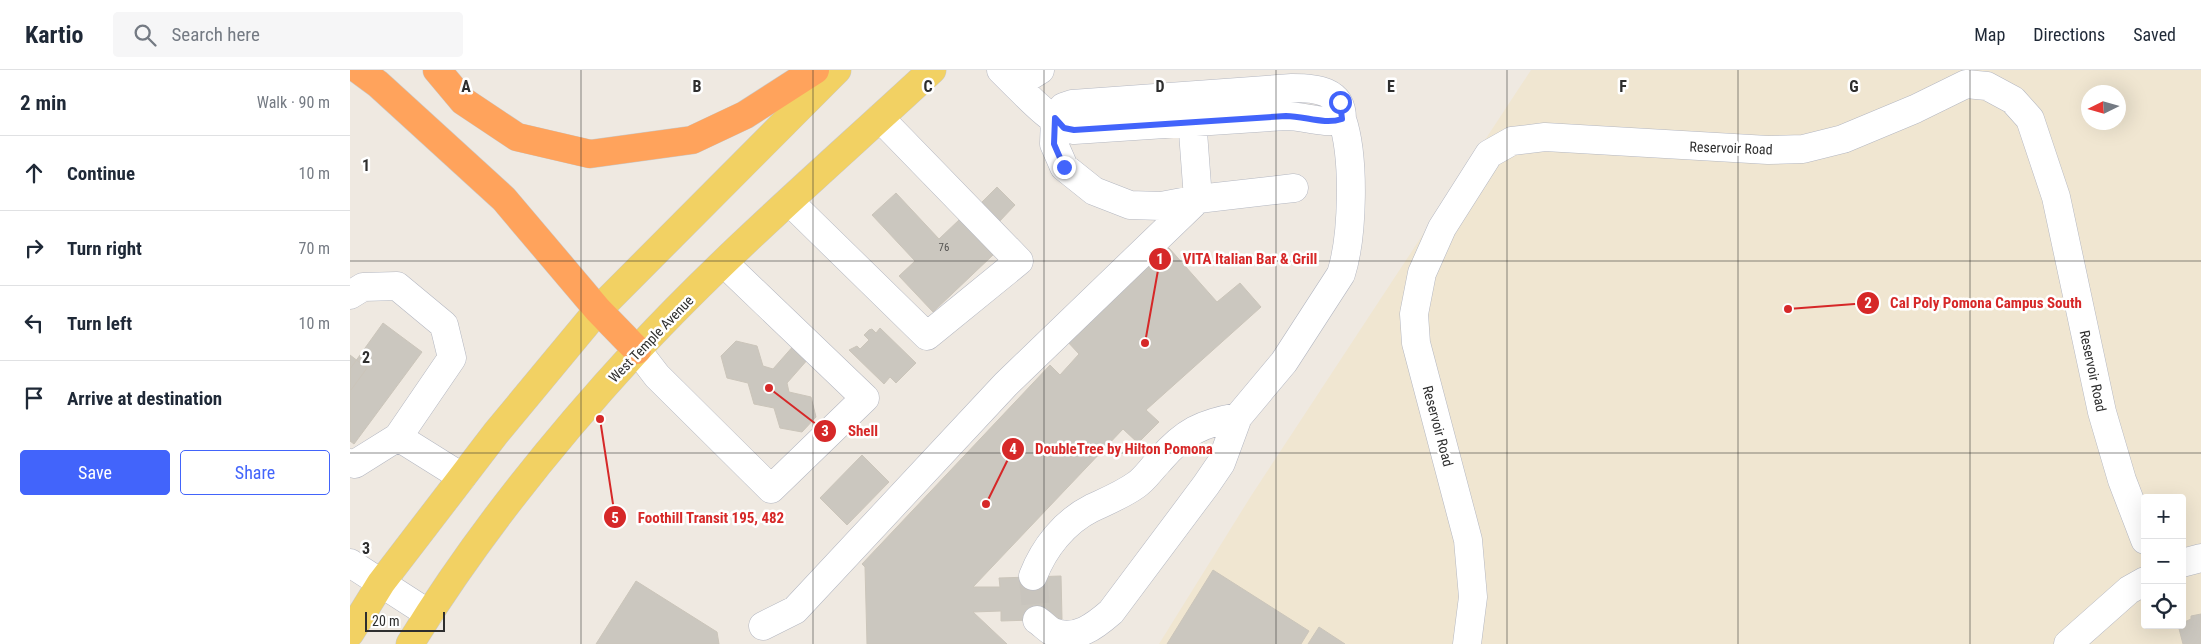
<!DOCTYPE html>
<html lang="en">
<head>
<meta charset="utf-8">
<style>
  :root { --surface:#fff; --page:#f6f6f7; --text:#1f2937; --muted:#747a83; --line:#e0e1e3; --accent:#4264fb }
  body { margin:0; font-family:"Roboto Condensed",sans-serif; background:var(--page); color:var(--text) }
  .controls { position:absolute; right:15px; bottom:15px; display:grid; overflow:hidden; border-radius:5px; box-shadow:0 5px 20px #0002 }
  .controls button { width:45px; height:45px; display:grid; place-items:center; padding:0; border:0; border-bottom:1px solid var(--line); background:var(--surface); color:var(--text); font:25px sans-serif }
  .compass { position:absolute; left:1731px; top:15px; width:45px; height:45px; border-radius:50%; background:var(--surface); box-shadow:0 5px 20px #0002; rotate:265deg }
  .scale { position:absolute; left:15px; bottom:12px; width:80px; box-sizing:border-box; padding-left:5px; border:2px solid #2e2e2e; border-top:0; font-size:14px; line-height:18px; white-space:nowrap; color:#2e2e2e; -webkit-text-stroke:4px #fff; paint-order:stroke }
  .stop { position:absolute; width:15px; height:15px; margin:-11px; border:4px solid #4264fb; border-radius:50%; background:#fff }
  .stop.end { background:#4264fb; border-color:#fff; box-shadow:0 1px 5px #0008 }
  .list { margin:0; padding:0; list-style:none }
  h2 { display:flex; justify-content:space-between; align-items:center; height:65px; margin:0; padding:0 20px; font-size:21px }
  h2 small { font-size:16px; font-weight:400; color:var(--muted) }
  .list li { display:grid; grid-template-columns:32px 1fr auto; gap:15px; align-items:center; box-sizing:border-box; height:75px; padding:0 20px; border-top:1px solid var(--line) }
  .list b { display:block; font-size:19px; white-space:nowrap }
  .list em { font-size:16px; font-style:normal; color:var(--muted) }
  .actions { display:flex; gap:10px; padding:15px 20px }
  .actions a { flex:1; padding:11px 0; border:1px solid var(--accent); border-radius:5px; text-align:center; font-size:18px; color:var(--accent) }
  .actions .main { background:var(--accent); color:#fff }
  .icon { flex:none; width:28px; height:28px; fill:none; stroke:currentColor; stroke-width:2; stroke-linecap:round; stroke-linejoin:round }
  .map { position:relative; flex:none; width:1851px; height:574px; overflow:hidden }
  header { display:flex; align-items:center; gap:30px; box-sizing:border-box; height:70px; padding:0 25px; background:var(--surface); border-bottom:1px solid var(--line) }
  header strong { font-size:24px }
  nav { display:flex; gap:28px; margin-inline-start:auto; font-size:18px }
  .search { width:350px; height:45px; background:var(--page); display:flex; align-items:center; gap:12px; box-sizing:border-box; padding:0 18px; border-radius:5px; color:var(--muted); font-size:19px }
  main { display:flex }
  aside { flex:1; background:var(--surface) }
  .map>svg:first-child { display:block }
  .education { fill:#f0e6d1; fill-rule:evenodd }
  .building { fill:#cbc7bf; stroke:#cbc5ba }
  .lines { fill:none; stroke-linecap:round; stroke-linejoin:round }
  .minor-tunnel { stroke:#c8c4bd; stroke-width:28; stroke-dasharray:28 14; stroke-linecap:butt }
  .minor-casing { stroke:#b4b7c1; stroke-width:29 }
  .major-casing { stroke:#c9c9c9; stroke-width:29 }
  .highway-casing { stroke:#c9c9c9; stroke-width:29 }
  .minor { stroke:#fff; stroke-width:28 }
  .major { stroke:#f2d163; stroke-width:28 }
  .highway { stroke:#ffa35c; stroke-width:28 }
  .route { stroke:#4264fb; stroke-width:6 }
  .grid { fill:none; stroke:#2e2e2e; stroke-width:1; stroke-opacity:0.55 }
  .labels { text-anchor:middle; stroke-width:5; stroke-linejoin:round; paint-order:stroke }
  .number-label { font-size:11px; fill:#555452 }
  .street-label { font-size:14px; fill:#2e2e2e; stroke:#fff }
  .grid-label { font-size:16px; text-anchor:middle; font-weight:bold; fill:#2e2e2e; stroke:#fff; stroke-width:5; stroke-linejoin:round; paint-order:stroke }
  .leader { fill:none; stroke:#d62828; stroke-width:2 }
  .callout-dot { fill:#d62828; stroke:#fff; stroke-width:2 }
  .mark-label { font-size:15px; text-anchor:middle; font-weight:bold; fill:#fff }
  .callout-label { font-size:15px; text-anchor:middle; font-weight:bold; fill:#d62828; stroke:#fff; stroke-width:5; stroke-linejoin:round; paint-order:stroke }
</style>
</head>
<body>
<header>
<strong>Kartio</strong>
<div class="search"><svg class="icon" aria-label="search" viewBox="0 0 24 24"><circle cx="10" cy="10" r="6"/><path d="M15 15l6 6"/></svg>Search here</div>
<nav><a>Map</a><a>Directions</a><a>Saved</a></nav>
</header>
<main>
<aside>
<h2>2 min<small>Walk · 90 m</small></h2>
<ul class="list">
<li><svg class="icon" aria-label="ahead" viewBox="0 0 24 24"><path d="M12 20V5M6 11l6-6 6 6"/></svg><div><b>Continue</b></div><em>10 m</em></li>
<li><svg class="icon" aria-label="right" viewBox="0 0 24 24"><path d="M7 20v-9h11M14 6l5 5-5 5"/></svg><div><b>Turn right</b></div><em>70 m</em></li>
<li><svg class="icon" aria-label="left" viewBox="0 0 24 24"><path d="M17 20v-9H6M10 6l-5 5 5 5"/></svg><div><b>Turn left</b></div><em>10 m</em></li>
<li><svg class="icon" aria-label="arrive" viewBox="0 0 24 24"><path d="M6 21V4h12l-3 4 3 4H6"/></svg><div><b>Arrive at destination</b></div></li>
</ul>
<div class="actions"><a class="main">Save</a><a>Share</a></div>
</aside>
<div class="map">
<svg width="1851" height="574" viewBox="0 0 1851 574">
  <rect width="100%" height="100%" fill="#efe9e1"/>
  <!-- education -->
  <path class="education" d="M1181 0H1851V574H809L901 426ZM1738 22H1768V52H1738ZM1795 428H1832V555H1795Z"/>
  <!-- building -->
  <path class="building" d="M647 117 665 135 648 153 630 134Z
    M546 123 589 169 610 149 643 185 583 242 549 206 565 191 522 145Z
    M819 178 867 232 890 213 911 237 796 340 809 352 788 373 773 359 623 517H650L649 508 711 506 712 549 651 551V541L623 542 657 574H517L515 497 512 494 700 295 710 305 729 284 716 270Z
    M33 253 72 282 4 374 0 371V299Z
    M530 258 566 293 546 313 540 307 534 314 499 280 507 276 510 279 519 270 514 265 519 260 522 259 526 263Z
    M386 271 407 276 413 296 423 299 445 274 459 288 437 313 439 322 461 327 466 347 452 362 430 358 424 338 404 334 398 313 377 308 371 286Z
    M0 285 17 298 1 320 0 319Z
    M512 385 539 412 497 455 470 428Z
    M863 500 959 561 951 574H817Z
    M286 511 367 562 369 574H246Z
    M1851 544V574H1833L1828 555 1841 549V546Z
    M969 557 995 574H958Z"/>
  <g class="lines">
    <!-- minor-tunnel -->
    <path class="minor-tunnel" d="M683 506 687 550"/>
    <defs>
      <path id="minor" d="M651 0 666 15 690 0
        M666 15C680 29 706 56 724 60L936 46C955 46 974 55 992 49 992 20 966 18 942 18L722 34 713 37 705 48 704 74 714 97 744 121 780 135 811 136 848 129 944 118
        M440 132 577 266 669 191 530 48
        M0 225 13 217 47 216 94 255 102 288 48 367 5 394 0 393
        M287 280 307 306 421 419 515 328 374 193
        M48 367 112 407
        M0 493 79 544
        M1832 493 1851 488
        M683 506C694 478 714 452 742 438 757 431 772 425 786 415 795 409 802 398 810 390 834 362 852 353 888 347
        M687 550C692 553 698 560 703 562 726 571 745 556 761 542L856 415 871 393 888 347 934 292 991 204C1003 166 1005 87 992 49
        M413 556 445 540 656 314 848 129 841 35
        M1117 574 1123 527 1118 470 1066 273 1064 244 1072 203 1092 158 1139 84 1162 71 1195 67 1418 80 1453 79 1493 69 1565 39 1616 14 1637 16 1663 30 1680 49 1706 127 1752 342 1772 410 1795 470
        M1718 574 1779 520 1795 511"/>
      <path id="major" d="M0 563 31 513 146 363 248 240 487 0
        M60 574C123 471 205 369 287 280 379 181 483 92 582 0"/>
      <path id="highway" d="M9 0 28 14 154 129 248 240 287 280
        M87 0 113 31 167 67 240 84 342 70 395 45 465 0"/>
    </defs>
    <!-- minor casing -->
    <use href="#minor" class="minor-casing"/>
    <!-- major casing -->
    <use href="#major" class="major-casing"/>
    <!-- highway casing -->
    <use href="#highway" class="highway-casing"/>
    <!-- minor -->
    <use href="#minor" class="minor"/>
    <!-- major -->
    <use href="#major" class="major"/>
    <!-- highway -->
    <use href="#highway" class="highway"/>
  </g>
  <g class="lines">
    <!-- route -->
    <path class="route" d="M714 97 704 74 705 48 714 58 724 60 936 46C955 46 974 55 992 49L990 32"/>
  </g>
  <!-- grid -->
  <path class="grid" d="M231 0V574M463 0V574M694 0V574M926 0V574M1157 0V574M1388 0V574M1620 0V574M0 191H1851M0 383H1851"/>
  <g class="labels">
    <!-- number labels -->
    <g class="number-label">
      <text x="594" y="181">76</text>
    </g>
    <!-- street labels -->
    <g class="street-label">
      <text transform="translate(1381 78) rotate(2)" y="5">Reservoir Road</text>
      <text transform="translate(301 269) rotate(-46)" y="5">West Temple Avenue</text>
      <text transform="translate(1743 301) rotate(78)" y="5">Reservoir Road</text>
      <text transform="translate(1088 356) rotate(75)" y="5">Reservoir Road</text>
    </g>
  </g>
  <g class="grid-label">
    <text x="116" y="22">A</text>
    <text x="347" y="22">B</text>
    <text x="578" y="22">C</text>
    <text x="810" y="22">D</text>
    <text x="1041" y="22">E</text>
    <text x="1273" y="22">F</text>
    <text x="1504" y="22">G</text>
    <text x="16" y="101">1</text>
    <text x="16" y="293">2</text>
    <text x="16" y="484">3</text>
  </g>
  <!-- callouts -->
  <path class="leader" d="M795 273L810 189M1438 239L1518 233M419 318L475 361M636 434L663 379M250 349L265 447"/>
  <g class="callout-dot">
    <circle cx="795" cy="273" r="5"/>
    <circle cx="1438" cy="239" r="5"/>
    <circle cx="419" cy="318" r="5"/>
    <circle cx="636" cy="434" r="5"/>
    <circle cx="250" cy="349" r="5"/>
    <circle cx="810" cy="189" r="12"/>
    <circle cx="1518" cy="233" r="12"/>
    <circle cx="475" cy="361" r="12"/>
    <circle cx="663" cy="379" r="12"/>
    <circle cx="265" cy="447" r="12"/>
  </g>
  <g class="mark-label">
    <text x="810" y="194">1</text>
    <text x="1518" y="238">2</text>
    <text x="475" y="366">3</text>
    <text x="663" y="384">4</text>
    <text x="265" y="453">5</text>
  </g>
  <g class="callout-label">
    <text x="900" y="194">VITA Italian Bar &amp; Grill</text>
    <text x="1636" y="238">Cal Poly Pomona Campus South</text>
    <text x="513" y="366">Shell</text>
    <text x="774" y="384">DoubleTree by Hilton Pomona</text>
    <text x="361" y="453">Foothill Transit 195, 482</text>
  </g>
</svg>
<div class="controls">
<button>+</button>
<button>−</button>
<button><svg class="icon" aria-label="locate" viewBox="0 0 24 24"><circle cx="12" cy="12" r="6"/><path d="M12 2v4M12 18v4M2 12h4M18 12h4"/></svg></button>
</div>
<svg class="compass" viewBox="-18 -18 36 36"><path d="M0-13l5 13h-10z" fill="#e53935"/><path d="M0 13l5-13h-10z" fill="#747a83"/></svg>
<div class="scale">20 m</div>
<div class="stop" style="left:990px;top:32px"></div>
<div class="stop end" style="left:714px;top:97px"></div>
</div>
</main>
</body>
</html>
